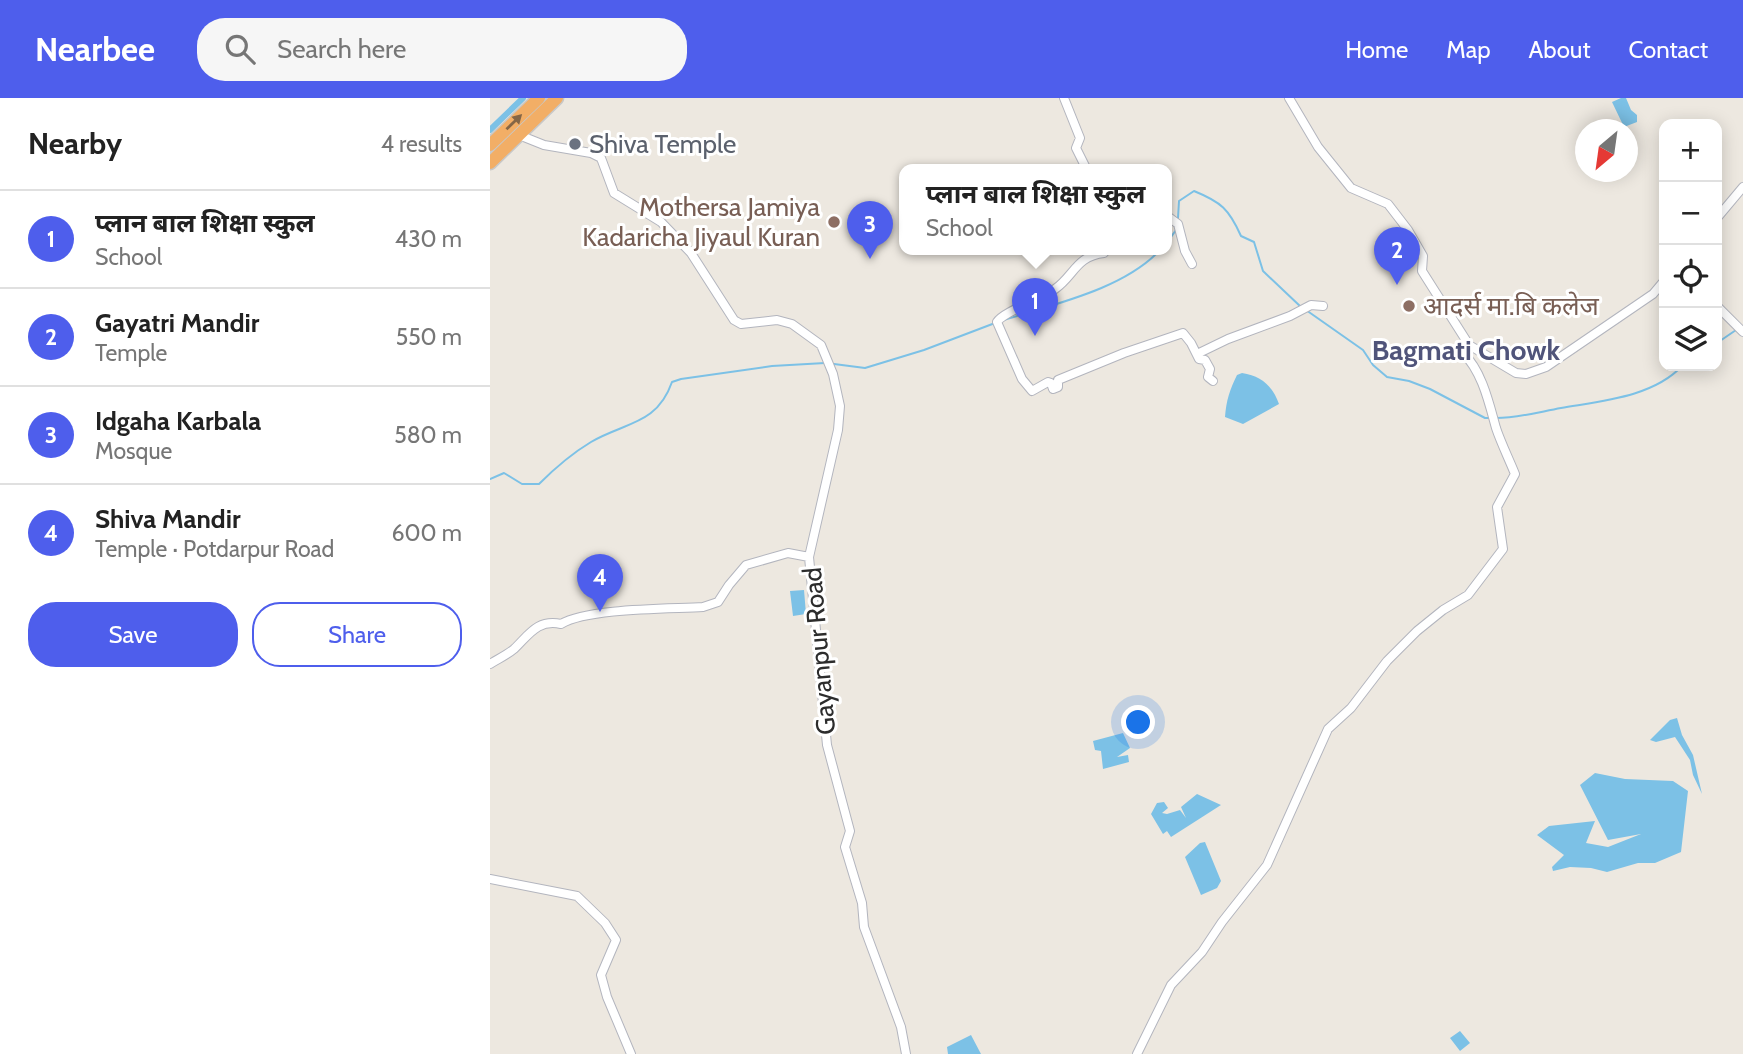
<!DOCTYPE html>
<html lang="en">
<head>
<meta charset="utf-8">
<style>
  :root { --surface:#fff; --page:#f6f6f6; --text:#222; --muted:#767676; --line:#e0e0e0; --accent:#4e5eec }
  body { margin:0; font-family:Cabin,"Noto Sans Devanagari",sans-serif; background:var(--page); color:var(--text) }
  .controls { position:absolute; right:21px; top:21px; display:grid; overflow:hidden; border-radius:14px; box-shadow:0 4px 18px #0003 }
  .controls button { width:63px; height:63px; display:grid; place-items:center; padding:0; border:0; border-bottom:2px solid var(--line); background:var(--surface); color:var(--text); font:35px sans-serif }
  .compass { position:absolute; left:1085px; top:21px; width:63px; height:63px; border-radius:50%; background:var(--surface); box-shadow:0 4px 18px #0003; rotate:209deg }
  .you { position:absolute; left:649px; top:625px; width:24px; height:24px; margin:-18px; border:5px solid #fff; border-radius:50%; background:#1a73e8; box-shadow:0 0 0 10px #1a73e833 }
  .badge { display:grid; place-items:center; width:46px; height:46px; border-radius:50%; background:var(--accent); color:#fff; font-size:23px; font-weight:700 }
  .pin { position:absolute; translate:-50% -58px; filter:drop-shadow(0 2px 4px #0008) }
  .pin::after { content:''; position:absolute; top:37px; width:24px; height:21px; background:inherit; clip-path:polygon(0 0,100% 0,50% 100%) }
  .popup { position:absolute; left:409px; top:66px; width:273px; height:91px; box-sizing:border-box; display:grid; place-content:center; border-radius:14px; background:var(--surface); filter:drop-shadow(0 2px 5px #0005); font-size:23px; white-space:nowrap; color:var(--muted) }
  .popup b { font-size:26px; color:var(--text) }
  .popup::after { content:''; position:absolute; left:50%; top:100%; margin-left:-14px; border:14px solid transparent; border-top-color:var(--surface) }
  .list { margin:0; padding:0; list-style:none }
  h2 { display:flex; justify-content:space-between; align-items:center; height:91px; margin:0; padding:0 28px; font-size:30px }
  h2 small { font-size:23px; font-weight:400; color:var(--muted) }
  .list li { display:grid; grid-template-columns:46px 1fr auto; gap:21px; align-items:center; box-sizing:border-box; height:98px; padding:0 28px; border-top:2px solid var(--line) }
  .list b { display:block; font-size:26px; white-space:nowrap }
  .list p { margin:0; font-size:23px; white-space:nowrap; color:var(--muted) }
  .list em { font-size:23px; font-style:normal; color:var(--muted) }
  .actions { display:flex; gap:14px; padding:21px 28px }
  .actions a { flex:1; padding:16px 0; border:2px solid var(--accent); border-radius:28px; text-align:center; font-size:24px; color:var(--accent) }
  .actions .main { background:var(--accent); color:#fff }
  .icon { flex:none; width:38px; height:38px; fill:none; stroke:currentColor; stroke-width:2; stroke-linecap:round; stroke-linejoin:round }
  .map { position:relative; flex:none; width:1253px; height:956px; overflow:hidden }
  header { display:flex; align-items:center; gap:42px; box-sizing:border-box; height:98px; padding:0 35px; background:var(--accent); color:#fff }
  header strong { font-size:33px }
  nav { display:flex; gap:38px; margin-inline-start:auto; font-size:24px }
  .search { width:490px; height:63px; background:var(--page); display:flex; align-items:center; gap:18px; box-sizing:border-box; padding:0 24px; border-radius:28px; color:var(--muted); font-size:26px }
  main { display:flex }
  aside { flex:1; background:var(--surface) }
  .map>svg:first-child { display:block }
  .water { fill:#7cc1e6 }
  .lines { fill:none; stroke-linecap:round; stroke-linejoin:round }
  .stream { stroke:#7cc1e6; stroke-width:2 }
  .canal { stroke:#7cc1e6; stroke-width:6 }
  .minor-casing { stroke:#b3b5be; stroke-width:10 }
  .highway-casing { stroke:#c8c8c8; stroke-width:15 }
  .minor { stroke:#fff; stroke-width:8 }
  .highway { stroke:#f2ae66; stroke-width:12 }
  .oneway { fill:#856646 }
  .worship-dot { fill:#6b7280; stroke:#fff; stroke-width:2.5 }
  .education-dot { fill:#8d6e63; stroke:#fff; stroke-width:2.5 }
  .labels { text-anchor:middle; stroke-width:6; stroke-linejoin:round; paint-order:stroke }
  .worship-label { font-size:26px; fill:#5b616d; stroke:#fff; text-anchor:start }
  .education-label { font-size:26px; fill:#785e54; stroke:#fff; text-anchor:end }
  .street-label { font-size:26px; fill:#2c2c2c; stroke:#fff }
  .neighbourhood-label { font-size:28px; font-weight:bold; fill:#50547a; stroke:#fff }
</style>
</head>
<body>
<header>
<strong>Nearbee</strong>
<div class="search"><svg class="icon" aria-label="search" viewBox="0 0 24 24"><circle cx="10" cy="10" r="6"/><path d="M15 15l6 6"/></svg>Search here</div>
<nav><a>Home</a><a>Map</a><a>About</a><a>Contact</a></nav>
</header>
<main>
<aside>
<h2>Nearby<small>4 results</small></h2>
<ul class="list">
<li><span class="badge">1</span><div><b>प्लान बाल शिक्षा स्कुल</b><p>School</p></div><em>430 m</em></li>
<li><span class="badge">2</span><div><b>Gayatri Mandir</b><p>Temple</p></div><em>550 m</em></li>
<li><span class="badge">3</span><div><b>Idgaha Karbala</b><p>Mosque</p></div><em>580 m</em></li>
<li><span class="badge">4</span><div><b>Shiva Mandir</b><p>Temple · Potdarpur Road</p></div><em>600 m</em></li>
</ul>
<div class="actions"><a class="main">Save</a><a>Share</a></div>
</aside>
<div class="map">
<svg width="1253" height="956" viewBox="0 0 1253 956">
  <rect width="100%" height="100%" fill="#ede8e0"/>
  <!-- water -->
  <path class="water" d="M1131 0H1136L1141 12 1147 17V24L1134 29 1122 4Z
    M752 275C771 278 782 287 789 306L753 326 735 319C736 303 740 291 747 277Z
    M314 492 316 516 303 518 300 493Z
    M1187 620 1192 637 1203 657 1212 696 1203 677 1200 662 1185 639 1166 644 1160 642 1180 622Z
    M633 635 640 650 627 659 638 657 639 664 613 671 611 653 605 652 603 643Z
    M1105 675 1135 681 1183 683 1198 693 1191 754 1165 765H1148L1117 774 1101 770 1080 769 1063 773 1062 769 1074 757 1047 737 1059 728 1105 723 1096 745 1118 749 1151 736 1118 742 1090 687Z
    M707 696 731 707 681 739 677 733 673 736 661 716 667 705 674 704 678 710 672 715 677 716 690 712 696 720 691 709Z
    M715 744 731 783 727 790 711 797 695 759 710 745Z
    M970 933 980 945 970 953 960 940Z
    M481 937 491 956H458L457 949Z"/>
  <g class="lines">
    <!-- stream -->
    <path class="stream" d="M688 120 689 103 704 93C731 104 739 111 751 138L764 144 773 173 811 209
      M676 146 686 132
      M816 212 873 252 883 267 897 279 919 283 940 291 995 320H1000
      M514 222C564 206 634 191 670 152
      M1227 245 1246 232
      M344 266 375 270 434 252 505 225
      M1006 320C1028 320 1049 314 1071 310 1111 303 1163 299 1192 268
      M0 381 14 375 32 386H49C65 370 81 356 101 344 135 324 167 327 182 284L191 281 282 268 335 265"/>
    <!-- canal -->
    <path class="canal" d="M0 32 33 0"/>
    <defs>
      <path id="minor" d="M574 0 590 40 586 50 597 72
        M799 0 828 49 861 90 898 106 918 132 933 158 932 173 979 247 1026 275 1036 276 1056 269 1163 196 1174 183
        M29 37 54 47 101 55 111 60 124 95 171 124 201 155 244 222 251 226 287 222 302 226 331 247 343 276 350 308 348 332 319 459 337 647 360 733 355 749 372 805 374 829 411 929 416 956
        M676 117 688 126 695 153 702 166
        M1227 120 1253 89
        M616 152 614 155C586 158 584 178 565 191 552 201 514 213 507 224L532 281 542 293 558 284 561 285 563 291 568 289V282L634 255 693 235 701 245 709 261 715 262 720 271 718 279 723 283
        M1227 208 1253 234
        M707 256 738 241 800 218 821 207 833 208
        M0 566C8 561 17 557 24 551 39 537 47 521 71 526 98 510 179 511 213 509L228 504 239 487 256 467 298 455 319 459
        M0 781 87 798 115 825 126 842 111 877 117 899 141 956
        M647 956 681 887 712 854 732 824 777 767 838 631 861 610 897 563 927 533 953 512 978 497 1013 451 1007 409 1025 376C1019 361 1011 345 1006 330 999 305 992 273 973 255L979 247"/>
      <path id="highway" d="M0 47 49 0
        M0 65 67 0"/>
    </defs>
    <!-- minor casing -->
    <use href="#minor" class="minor-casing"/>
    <!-- highway casing -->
    <use href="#highway" class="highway-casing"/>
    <!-- minor -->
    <use href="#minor" class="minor"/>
    <!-- highway -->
    <use href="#highway" class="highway"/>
  </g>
  <!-- one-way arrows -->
  <defs><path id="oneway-solid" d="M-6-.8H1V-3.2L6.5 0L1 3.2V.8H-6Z" transform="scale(1.75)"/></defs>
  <use class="oneway" href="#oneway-solid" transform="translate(24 24) rotate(-44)"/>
  <!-- markers -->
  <circle class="worship-dot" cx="85" cy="46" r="7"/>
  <g class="education-dot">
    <circle cx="344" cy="124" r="7"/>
    <circle cx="919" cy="208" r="7"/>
  </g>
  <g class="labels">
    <!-- worship labels -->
    <g class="worship-label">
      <text x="99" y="55">Shiva Temple</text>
    </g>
    <!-- education labels -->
    <g class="education-label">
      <text x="330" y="118">Mothersa Jamiya<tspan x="330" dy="30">Kadaricha Jiyaul Kuran</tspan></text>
      <text x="933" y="217" text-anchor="start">आदर्स मा.बि कलेज</text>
    </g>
    <!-- street labels -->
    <g class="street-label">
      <text transform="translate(329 553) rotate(-95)" y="9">Gayanpur Road</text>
    </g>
    <!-- neighbourhood labels -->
    <g class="neighbourhood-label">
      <text x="976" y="262">Bagmati Chowk</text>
    </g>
  </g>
</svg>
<div class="controls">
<button>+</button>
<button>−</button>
<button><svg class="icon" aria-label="locate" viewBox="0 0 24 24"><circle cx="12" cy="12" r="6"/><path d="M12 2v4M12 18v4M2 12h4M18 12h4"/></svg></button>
<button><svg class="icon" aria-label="layers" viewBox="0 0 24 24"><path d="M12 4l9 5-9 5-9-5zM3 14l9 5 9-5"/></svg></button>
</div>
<svg class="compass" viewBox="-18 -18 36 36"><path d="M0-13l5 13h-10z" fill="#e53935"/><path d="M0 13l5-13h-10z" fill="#767676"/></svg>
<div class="you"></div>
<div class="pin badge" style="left:545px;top:238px">1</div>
<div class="popup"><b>प्लान बाल शिक्षा स्कुल</b>School</div>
<div class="pin badge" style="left:907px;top:187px">2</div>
<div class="pin badge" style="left:380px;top:161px">3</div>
<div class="pin badge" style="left:110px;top:514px">4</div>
</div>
</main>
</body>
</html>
